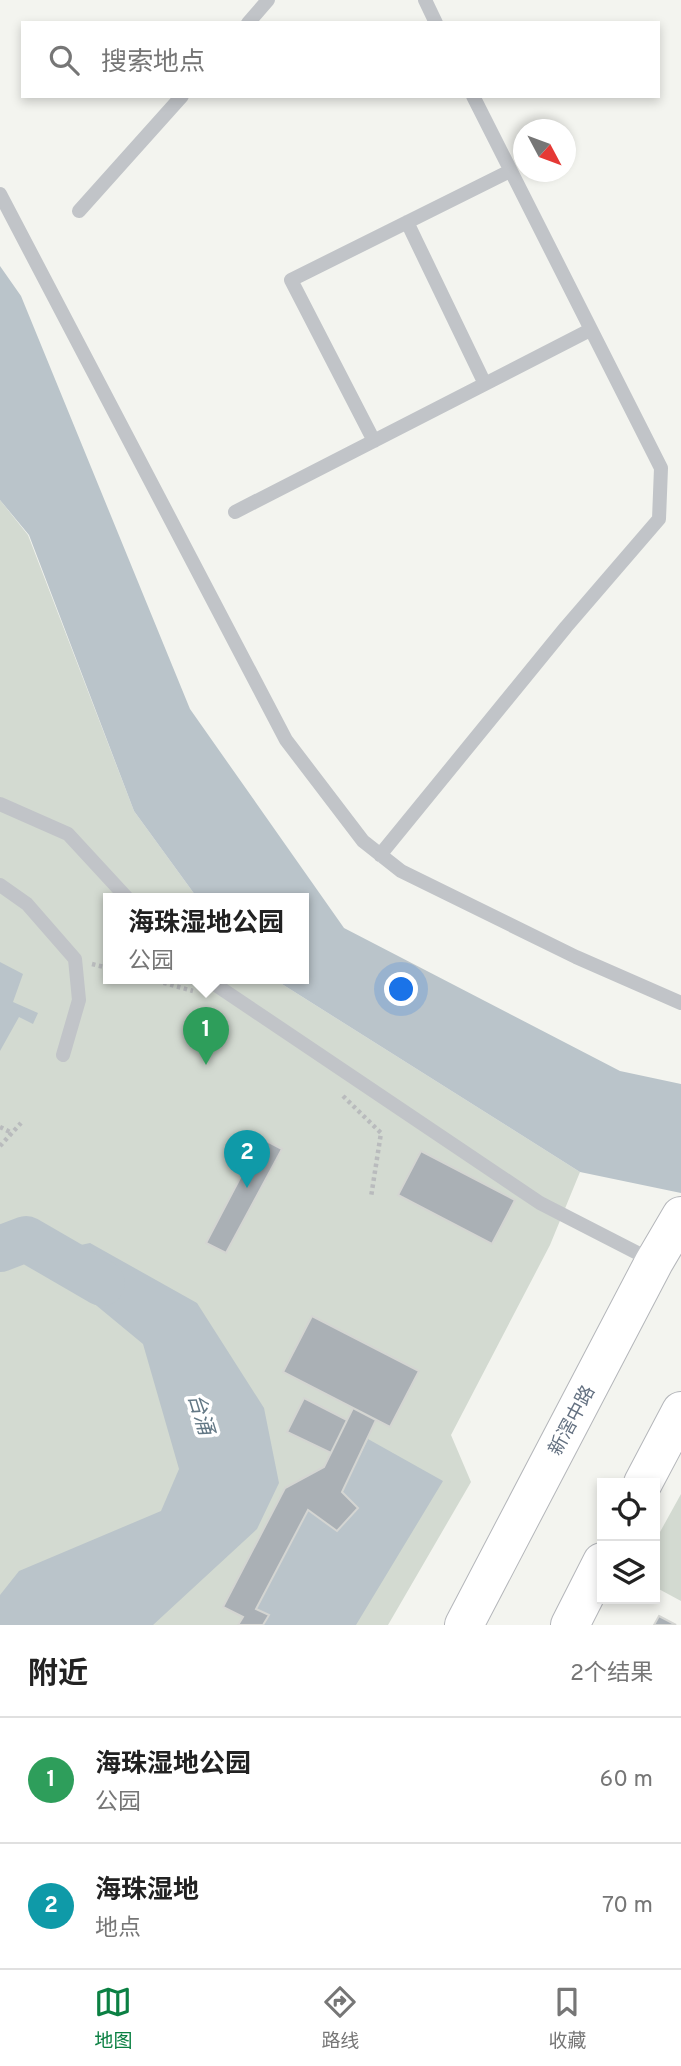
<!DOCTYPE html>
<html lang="zh">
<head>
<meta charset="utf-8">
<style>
  :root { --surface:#fff; --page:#f2f2f2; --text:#222; --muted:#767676; --line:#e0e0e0; --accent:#0b8043 }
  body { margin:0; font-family:Overpass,"Noto Sans SC",sans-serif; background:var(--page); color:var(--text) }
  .controls { position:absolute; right:21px; bottom:21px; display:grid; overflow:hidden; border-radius:0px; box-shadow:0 4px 10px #0003 }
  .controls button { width:63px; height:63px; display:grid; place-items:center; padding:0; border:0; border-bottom:2px solid var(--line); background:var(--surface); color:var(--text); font:35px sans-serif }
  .compass { position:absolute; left:513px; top:119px; width:63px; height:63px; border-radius:50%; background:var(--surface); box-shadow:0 4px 10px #0003; rotate:131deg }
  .you { position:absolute; left:402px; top:990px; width:24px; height:24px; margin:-18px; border:5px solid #fff; border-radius:50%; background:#1a73e8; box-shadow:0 0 0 10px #1a73e833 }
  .badge { display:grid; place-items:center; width:46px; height:46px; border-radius:50%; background:var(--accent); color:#fff; font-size:23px; font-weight:700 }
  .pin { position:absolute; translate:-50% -58px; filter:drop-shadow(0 2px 4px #0008) }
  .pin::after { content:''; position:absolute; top:37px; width:24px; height:21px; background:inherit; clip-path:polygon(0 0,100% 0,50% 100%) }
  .popup { position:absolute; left:103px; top:893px; width:206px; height:91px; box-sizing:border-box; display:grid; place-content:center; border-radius:0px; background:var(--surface); filter:drop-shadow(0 2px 5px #0005); font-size:23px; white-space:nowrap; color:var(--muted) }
  .popup b { font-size:26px; color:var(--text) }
  .popup::after { content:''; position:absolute; left:50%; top:100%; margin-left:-14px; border:14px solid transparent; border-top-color:var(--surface) }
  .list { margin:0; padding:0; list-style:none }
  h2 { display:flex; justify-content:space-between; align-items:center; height:91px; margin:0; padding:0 28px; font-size:30px }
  h2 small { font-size:23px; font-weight:400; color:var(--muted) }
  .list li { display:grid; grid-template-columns:46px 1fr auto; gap:21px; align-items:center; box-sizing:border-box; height:126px; padding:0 28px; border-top:2px solid var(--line) }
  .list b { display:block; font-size:26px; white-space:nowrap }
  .list p { margin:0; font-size:23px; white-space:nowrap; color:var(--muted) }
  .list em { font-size:23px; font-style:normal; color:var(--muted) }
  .icon { flex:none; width:38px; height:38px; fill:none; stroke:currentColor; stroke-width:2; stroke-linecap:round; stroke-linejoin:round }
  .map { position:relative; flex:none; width:681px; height:1625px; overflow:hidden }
  .search { position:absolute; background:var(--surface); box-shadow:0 4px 10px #0003; left:21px; right:21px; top:21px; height:77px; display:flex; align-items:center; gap:18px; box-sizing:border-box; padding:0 24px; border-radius:0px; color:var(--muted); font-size:26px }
  .sheet { height:343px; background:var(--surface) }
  nav { display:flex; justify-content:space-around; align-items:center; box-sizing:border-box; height:98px; border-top:2px solid var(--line); background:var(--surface); font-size:19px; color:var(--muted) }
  nav a { display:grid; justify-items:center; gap:4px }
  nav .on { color:var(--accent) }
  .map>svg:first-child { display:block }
  .green { fill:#d3dad1 }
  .water { fill:#bac4ca }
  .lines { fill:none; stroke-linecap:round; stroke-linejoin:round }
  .river { stroke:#bac4ca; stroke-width:46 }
  .building { fill:#aab0b5; stroke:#d4d5d2; stroke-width:2 }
  .trunk-casing { stroke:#b4b6ba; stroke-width:40 }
  .path { stroke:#b9bbbd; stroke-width:4.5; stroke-dasharray:3.5 3.5; stroke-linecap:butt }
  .service { stroke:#c1c4c8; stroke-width:14 }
  .trunk { stroke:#fff; stroke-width:38 }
  .labels { text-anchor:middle; stroke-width:7; stroke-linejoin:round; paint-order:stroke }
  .street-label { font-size:19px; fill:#637080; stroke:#fff }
  .water-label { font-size:21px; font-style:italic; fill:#637885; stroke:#fff }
</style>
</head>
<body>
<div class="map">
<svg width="681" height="1625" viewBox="0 0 681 1625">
  <rect width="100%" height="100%" fill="#f3f4ef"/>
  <!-- green -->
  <path class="green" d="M0 500 28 535 134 811 198 899H108V979H274L580 1172 550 1245 451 1435 471 1482 388 1625H0Z
    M681 1494V1601L655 1587V1541Z"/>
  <!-- water -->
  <path class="water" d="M0 266 21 296 190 709 344 928 620 1071 681 1084V1193L580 1172 274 979H304V899H198L134 811 29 535 0 500Z
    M0 962 23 974 13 1002 38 1013 33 1024 19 1017 0 1051Z
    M90 1243 197 1303 264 1408 279 1483 257 1529 153 1625H0V1595L19 1571 161 1511 179 1469 143 1344 68 1282 48 1252Z
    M368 1439 443 1481 356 1625H248L251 1606 300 1504 345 1486Z"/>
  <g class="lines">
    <!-- river -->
    <path class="river" d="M0 1249 26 1239 102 1283"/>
  </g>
  <!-- building -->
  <path class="building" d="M261 1138 282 1149 226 1253 206 1243Z
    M421 1151 515 1200 492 1244 398 1195Z
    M312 1316 419 1371 390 1427 283 1372Z
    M304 1398 347 1420 331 1453 287 1432Z
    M353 1408 376 1420 342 1492 358 1508 337 1531 308 1510 256 1609 269 1615 263 1625H238L243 1617 223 1607 285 1488 324 1467Z
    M659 1616 676 1625H654Z"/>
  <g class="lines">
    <defs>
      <path id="trunk" d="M643 1483 681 1411
        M464 1625 654 1262 681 1216
        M570 1625 602 1562"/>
    </defs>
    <!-- trunk casing -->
    <use href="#trunk" class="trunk-casing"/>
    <!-- path -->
    <path class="path" d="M92 964 108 968
      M150 979 193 991
      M343 1096 381 1133 371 1197
      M0 1127 12 1133
      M0 1146 21 1123"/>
    <!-- service -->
    <path class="service" d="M425 0 436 23
      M248 23 268 0
      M0 194 286 740 363 841 401 871 576 957 681 1003
      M79 211 182 96
      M407 222 485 384
      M374 441 291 280 510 171
      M235 512 590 330
      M0 804 68 834 128 899
      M380 855 566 627 659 519 661 468 473 96
      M0 885 27 904 75 959 79 1000 63 1055
      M207 979 540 1203 653 1261"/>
    <!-- trunk -->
    <use href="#trunk" class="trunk"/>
  </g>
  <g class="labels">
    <!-- street labels -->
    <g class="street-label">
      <text transform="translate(571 1420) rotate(-62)" y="7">新滘中路</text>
    </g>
    <!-- water labels -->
    <g class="water-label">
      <text transform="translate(201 1414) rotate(73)" y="7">台涌</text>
    </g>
  </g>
</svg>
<div class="controls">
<button><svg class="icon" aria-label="locate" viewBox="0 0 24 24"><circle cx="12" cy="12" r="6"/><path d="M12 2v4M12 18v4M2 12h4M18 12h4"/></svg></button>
<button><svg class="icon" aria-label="layers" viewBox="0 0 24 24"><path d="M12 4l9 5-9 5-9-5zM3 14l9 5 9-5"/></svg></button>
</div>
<svg class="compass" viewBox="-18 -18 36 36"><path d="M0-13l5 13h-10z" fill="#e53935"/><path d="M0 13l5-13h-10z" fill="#767676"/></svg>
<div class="you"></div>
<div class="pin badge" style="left:206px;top:1065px;background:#2e9e5b">1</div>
<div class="popup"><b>海珠湿地公园</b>公园</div>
<div class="pin badge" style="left:247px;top:1188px;background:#0f9aa8">2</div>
<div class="search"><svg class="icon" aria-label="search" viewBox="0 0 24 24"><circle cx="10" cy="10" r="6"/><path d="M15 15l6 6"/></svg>搜索地点</div>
</div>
<section class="sheet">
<h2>附近<small>2个结果</small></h2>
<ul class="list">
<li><span class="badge" style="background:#2e9e5b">1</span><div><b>海珠湿地公园</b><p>公园</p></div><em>60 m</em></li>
<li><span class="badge" style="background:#0f9aa8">2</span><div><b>海珠湿地</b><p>地点</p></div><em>70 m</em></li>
</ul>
</section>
<nav>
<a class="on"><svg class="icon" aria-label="map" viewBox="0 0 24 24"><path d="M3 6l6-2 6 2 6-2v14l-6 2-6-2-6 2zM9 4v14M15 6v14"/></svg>地图</a>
<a><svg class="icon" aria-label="directions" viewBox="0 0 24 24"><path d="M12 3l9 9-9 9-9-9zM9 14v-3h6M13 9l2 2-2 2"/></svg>路线</a>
<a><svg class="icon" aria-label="saved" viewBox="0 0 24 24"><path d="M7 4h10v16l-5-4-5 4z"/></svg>收藏</a>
</nav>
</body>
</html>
